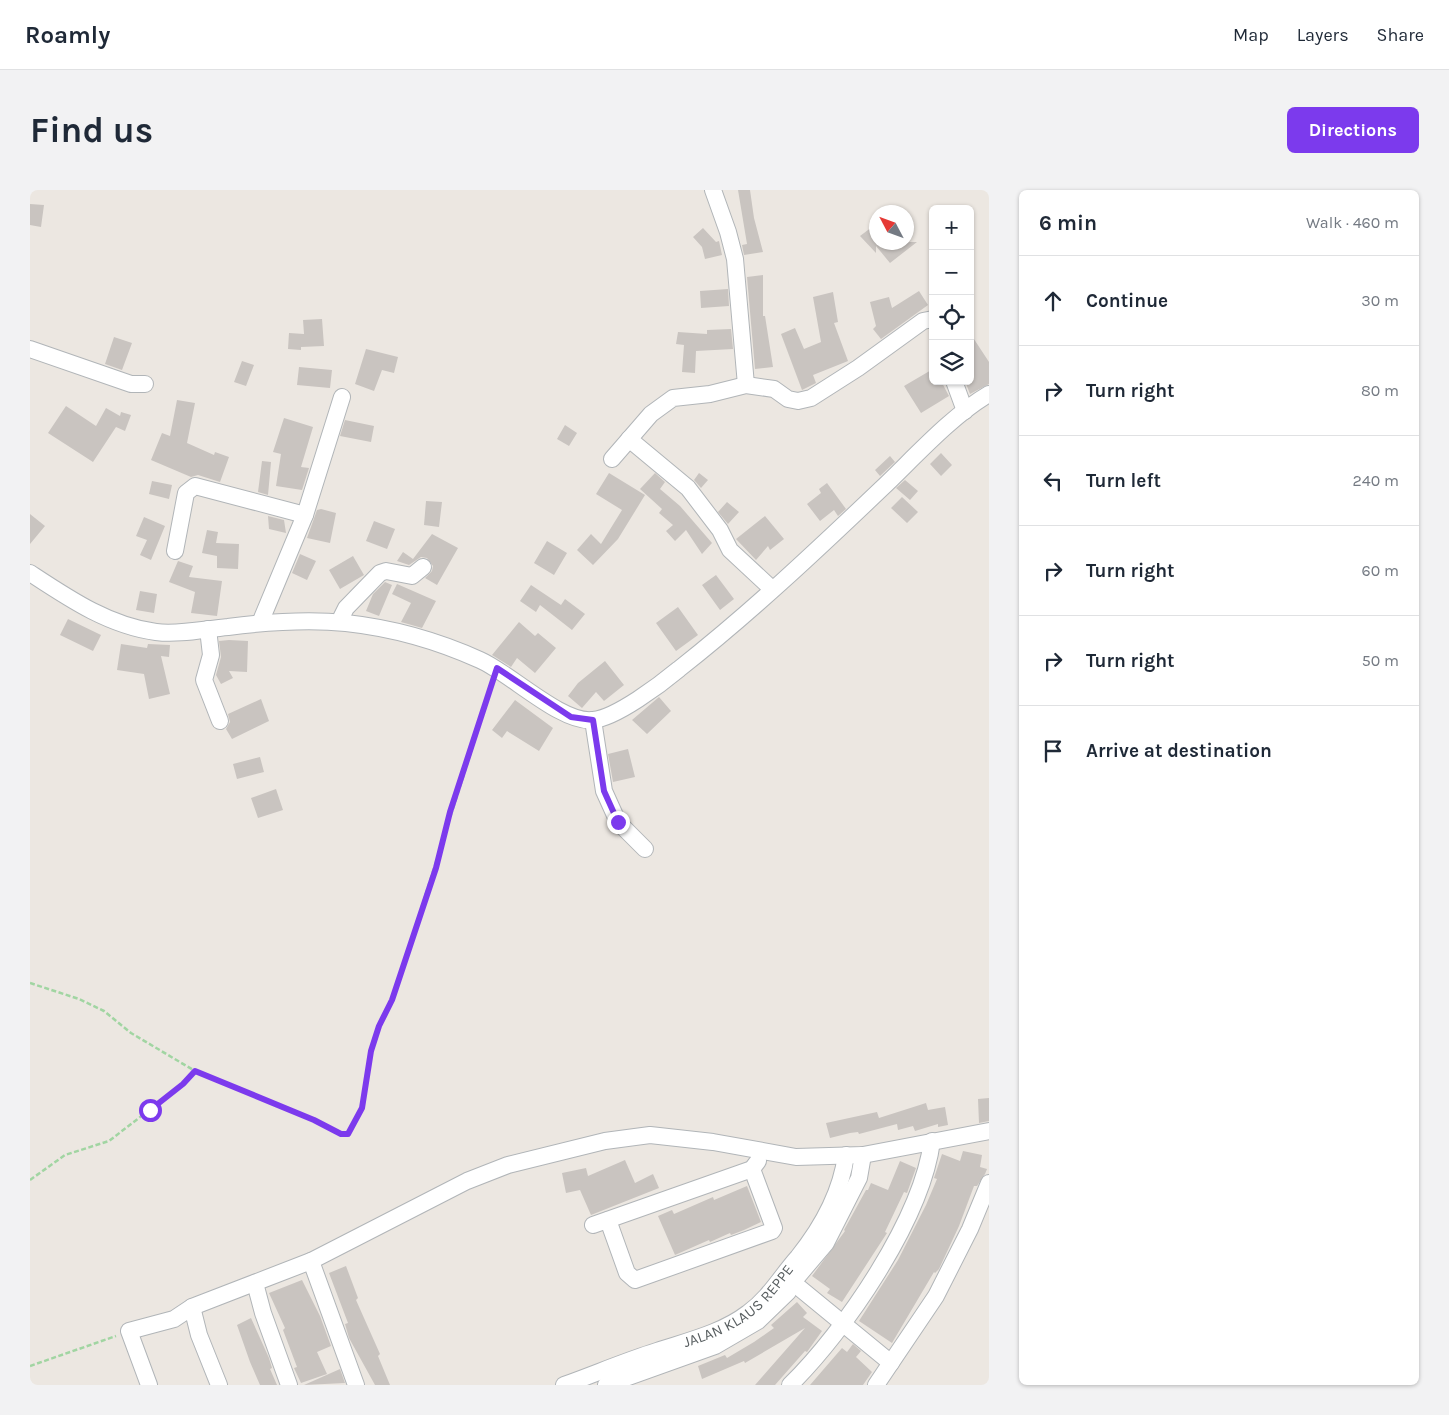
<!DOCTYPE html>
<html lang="en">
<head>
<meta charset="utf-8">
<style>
  :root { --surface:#fff; --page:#f2f2f3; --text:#1f2937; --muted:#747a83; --line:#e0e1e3; --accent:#7c3aed }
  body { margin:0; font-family:Karla,sans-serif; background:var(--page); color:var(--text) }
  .controls { position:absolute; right:15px; top:15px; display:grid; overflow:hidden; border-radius:8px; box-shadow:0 1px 4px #0004 }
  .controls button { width:45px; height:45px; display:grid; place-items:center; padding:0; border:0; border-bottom:1px solid var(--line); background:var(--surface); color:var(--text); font:25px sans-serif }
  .compass { position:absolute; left:839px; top:15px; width:45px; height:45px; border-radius:50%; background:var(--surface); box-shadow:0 1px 4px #0004; rotate:311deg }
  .stop { position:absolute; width:15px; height:15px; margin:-11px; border:4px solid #7c3aed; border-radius:50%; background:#fff }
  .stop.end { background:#7c3aed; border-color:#fff; box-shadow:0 1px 5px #0008 }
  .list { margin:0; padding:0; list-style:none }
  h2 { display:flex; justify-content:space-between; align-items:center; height:65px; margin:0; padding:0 20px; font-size:21px }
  h2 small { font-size:16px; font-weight:400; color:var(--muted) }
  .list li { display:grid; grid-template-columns:32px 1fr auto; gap:15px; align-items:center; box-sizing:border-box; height:90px; padding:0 20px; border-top:1px solid var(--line) }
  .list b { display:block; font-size:19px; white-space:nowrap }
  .list em { font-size:16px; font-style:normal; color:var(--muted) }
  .icon { flex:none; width:28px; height:28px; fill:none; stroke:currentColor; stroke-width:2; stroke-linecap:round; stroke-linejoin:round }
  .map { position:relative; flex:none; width:959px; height:1195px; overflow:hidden; border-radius:8px }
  header { display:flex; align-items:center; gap:30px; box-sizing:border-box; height:70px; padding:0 25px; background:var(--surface); border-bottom:1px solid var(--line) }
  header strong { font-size:24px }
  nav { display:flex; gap:28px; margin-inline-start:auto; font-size:18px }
  .intro { display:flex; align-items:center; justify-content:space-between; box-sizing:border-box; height:120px; padding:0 30px }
  h1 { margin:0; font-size:35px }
  .button { padding:12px 22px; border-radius:8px; background:var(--accent); color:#fff; font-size:18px; font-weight:700 }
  main { display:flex; gap:30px; padding:0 30px }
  aside { flex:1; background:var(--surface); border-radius:8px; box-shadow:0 1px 4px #0004 }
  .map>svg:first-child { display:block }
  .building { fill:#c9c4c0 }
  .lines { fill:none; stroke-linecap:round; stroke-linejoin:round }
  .minor-casing { stroke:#b1b5b8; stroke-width:18 }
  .path { stroke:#a1d5a2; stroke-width:2.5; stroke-dasharray:5 2.5; stroke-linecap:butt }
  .minor { stroke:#fff; stroke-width:16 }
  .route { stroke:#7c3aed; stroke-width:6 }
  .labels { text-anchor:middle; stroke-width:4.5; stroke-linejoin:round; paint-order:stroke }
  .street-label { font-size:15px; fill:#595f61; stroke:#fff }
</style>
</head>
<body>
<header>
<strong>Roamly</strong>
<nav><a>Map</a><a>Layers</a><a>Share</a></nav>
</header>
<div class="intro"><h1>Find us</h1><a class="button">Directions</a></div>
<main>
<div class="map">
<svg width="959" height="1195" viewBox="0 0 959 1195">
  <rect width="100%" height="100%" fill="#ece7e1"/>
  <!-- building -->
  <path class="building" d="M708 0H720L724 28 733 62 714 65 712 55 717 54Z
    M0 14 14 15 11 37 0 35Z
    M846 34V52H887L860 73 846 56V63L830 46Z
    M673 38 686 52 689 51 692 65 675 69 672 57 663 47Z
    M733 85V126H735L743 177 725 179 717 87Z
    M698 99 699 116 671 118 670 101Z
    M889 101 898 115 851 149 843 139 846 136 840 112 859 107 862 118Z
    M803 102 808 132 804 133 818 171 783 185 786 193 772 200 751 144 765 138 774 159 791 152 783 107Z
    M292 129 294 156 271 157V160L258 159 259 143 274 144 273 130Z
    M701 139 703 159 666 161 665 183 652 182 654 155 646 154 648 142 677 144V140Z
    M940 143 959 172V194L940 204 935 191H940Z
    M84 147 102 153 92 180 75 174Z
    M336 159 368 167 364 183 352 180 344 201 325 194Z
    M212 171 224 175 216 196 204 192Z
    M269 177 302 180 300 198 267 195Z
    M903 179V191H911L919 206 891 223 874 196Z
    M147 210 165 213 157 253 184 265 185 262 199 267 190 292 168 285 161 287 121 270 132 243 140 246Z
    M36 216 66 236 76 218 90 226 91 222 101 225 95 241 86 237 63 272 18 243Z
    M254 228 283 237 271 277 279 278 272 300 246 296 251 264 243 262Z
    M315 230 344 236 341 252 310 246Z
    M535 235 547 243 539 256 527 249Z
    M911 263 922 275 911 286 900 274Z
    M860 266 865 272 850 286 845 280Z
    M232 271 241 272 238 305 228 302Z
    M579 283 615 305 588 349 563 375 547 360 561 344 571 354 592 320 566 304Z
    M625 283 635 292 630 299 650 316 682 353 672 364 656 340 645 351 636 341 643 335 629 323 632 319 610 299Z
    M669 283 678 290 671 298 664 290Z
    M875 290 888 301 880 310 866 298Z
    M122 291 142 295 139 309 119 304Z
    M797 293 816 319 808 326 804 320 790 331 777 314 791 303 789 299Z
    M872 307 888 322 877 333 861 318Z
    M396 311 412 312 409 337 394 335Z
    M697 312 709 322 698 334 688 322Z
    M291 319 306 323 300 353 277 348 287 320Z
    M0 324 15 336 0 354Z
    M238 326 254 330 256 343 239 339Z
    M735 326 754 349 740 360 738 356 726 370 706 349Z
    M114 327 135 336 121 370 110 365 117 350 106 346Z
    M344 331 365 339 357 359 336 351Z
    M177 340 188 342 186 353 209 354 208 379 187 378V366L172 363Z
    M402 344 428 358 407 395 395 388 402 381 403 376 397 368 391 367 379 375 367 371 373 362 383 369Z
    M517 351 537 363 524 385 504 373Z
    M270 364 286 371 277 390 262 383Z
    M323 366 334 385 310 399 299 380Z
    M148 371 163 376 159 387 192 391 187 426 161 423 165 402 139 392Z
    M686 385 704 409 690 420 672 395Z
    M355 392 362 395 349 426 336 421 343 404Z
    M367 394 406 411 392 438 371 432 381 413 362 404Z
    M501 395 531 415 535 409 555 424 542 440 510 415 506 422 490 411Z
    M110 401 127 404 124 423 106 420Z
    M648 417 668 445 646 461 626 433Z
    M38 429 71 445 63 461 30 445Z
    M489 432 505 446 508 443 526 458 505 483 487 468 481 477 462 465Z
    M199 450 218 451 217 482 199 481 203 488 191 494 186 485 191 467 189 451Z
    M91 454 117 458 118 454 140 455 139 467 131 466 140 504 119 509 114 484 87 480Z
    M575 471 594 495 574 511 566 502 552 518 538 506 548 493Z
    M629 507 641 521 617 544 602 530Z
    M231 509 239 531 202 549 196 539 200 532 198 524Z
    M485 510 523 538 509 561 477 541 472 548 462 540Z
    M598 559 605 587 583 592 578 564Z
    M230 567 234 582 207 589 203 574Z
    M246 599 253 620 228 628 221 608Z
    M959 908V931L949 933 948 909Z
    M896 913 898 920 915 917 918 935 908 937V934L885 941 883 936 868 940 867 934 829 944 828 942 820 943 800 948 796 933 847 922 849 928Z
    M933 961 952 965 950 977 957 979 955 984 947 996H944L929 1036 909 1079 905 1083 904 1082 862 1153 829 1131 868 1070 896 1015 907 989 904 988 912 964 930 971Z
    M595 970 605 993 623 984 629 998 561 1025 550 1000 536 1003 532 983 556 978 558 986Z
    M870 971 886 978 877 1003 874 1002 855 1042 857 1043 812 1112 797 1103 800 1099 782 1086 815 1041 814 1040 836 1000H838L841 993 858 1000Z
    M717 996 731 1032 714 1040 701 1045 700 1043 680 1052 679 1050 645 1065 628 1026 642 1020 644 1024 683 1007 684 1010Z
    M316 1076 328 1108 326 1110 350 1164 348 1166 360 1195H345L319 1148 315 1134 318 1133 299 1083Z
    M272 1090 290 1126 301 1156 287 1162 297 1184 271 1193 264 1178 267 1177 253 1140 255 1138 239 1103Z
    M767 1112 777 1123 773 1127 792 1141 777 1162 775 1161 745 1195H725L775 1138 715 1173 714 1171 672 1189 668 1176 695 1165 697 1168 724 1152 744 1138 741 1135Z
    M221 1128 239 1168 242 1178 240 1179 247 1195H230L220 1172 207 1135Z
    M823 1154 831 1161 826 1167 842 1182 833 1195H780L812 1158 817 1162Z
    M310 1179 315 1193 274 1195Z"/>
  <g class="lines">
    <defs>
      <g id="minor">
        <path d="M683 0 698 42 705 69 716 195"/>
        <path d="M0 159 101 194H115"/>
        <path d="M924 191 935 221"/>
        <path d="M599 249 658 298 690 340 700 360 742 399"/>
        <path d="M582 269 621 224 643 208 680 204 716 195 744 199 758 209 768 211 781 208 828 178 893 131 903 129"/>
        <path d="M145 361 156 303 165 296 275 325"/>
        <path d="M0 383C38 408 79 436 126 442 149 445 175 439 198 437 237 432 277 429 316 433 362 438 408 451 450 470 480 483 532 534 563 530 586 528 631 494 649 479 719 424 785 362 850 300 882 270 921 226 959 204"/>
        <path d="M309 432 316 418 350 383 356 381 382 386 393 377"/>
        <path d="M230 433 275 325 312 207"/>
        <path d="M178 439 181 465 174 490 190 531"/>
        <path d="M563 530 574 601 588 632 615 659"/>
        <path d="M578 1030 597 1083 605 1090 742 1041 744 1038 722 979"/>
        <path d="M563 1035 722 979 728 971"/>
        <path d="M281 1071 326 1195"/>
        <path d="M755 1086 861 1173"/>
        <path d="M225 1093 233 1123 259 1195"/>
        <path d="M162 1117 169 1145 189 1195"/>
        <path d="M119 1195 99 1141 144 1129 162 1117 281 1071 437 991 478 975 575 951 620 945 683 952 766 967 833 965 959 941"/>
        <path id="s1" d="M534 1195C565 1184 595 1171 627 1161 657 1151 692 1143 718 1123 739 1108 751 1086 768 1067 792 1037 811 1003 816 965"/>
        <path d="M576 1195 685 1156 728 1131 758 1102 763 1092 796 1053 829 988 833 965"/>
        <path d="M760 1195C815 1141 892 1029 902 951"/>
        <path d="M846 1195 906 1106 940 1039 959 993"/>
      </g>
    </defs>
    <!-- minor casing -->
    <use href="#minor" class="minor-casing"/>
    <!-- path -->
    <path class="path" d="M0 793 49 809 74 821 101 843 165 881 284 930 311 944H317L332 918 341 861 349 836 362 810 463 493
      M0 990 35 965 79 951 153 894 165 881
      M0 1176 86 1146"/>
    <!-- minor -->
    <use href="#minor" class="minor"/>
  </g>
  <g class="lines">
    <!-- route -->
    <path class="route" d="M120 920 153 894 165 881 284 930 311 944H318L332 918 341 861 349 836 362 810 406 678 420 622 467 478 541 527 563 530 574 601 588 632"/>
  </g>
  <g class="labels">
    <!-- street labels -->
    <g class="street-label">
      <text dy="5" stroke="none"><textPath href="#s1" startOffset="194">JALAN KLAUS REPPE</textPath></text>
    </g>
  </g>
</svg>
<div class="controls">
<button>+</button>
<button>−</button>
<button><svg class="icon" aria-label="locate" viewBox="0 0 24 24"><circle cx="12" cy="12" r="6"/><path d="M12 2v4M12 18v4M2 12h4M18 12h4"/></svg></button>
<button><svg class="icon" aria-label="layers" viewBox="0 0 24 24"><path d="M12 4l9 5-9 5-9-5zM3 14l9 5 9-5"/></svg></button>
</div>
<svg class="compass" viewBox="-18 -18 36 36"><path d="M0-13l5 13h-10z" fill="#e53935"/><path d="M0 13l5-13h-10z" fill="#747a83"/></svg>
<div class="stop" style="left:120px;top:920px"></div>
<div class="stop end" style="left:588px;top:632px"></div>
</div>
<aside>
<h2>6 min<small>Walk · 460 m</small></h2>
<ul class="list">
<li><svg class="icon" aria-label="ahead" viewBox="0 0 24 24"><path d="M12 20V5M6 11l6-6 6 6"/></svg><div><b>Continue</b></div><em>30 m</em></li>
<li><svg class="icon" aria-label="right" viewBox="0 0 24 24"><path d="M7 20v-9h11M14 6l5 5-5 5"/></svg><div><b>Turn right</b></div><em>80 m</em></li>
<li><svg class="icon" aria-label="left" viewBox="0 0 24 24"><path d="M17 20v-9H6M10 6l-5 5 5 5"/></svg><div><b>Turn left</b></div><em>240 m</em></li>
<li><svg class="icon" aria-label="right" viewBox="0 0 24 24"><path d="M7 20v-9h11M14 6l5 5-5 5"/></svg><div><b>Turn right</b></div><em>60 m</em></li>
<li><svg class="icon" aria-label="right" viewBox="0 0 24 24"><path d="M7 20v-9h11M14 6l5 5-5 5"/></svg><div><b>Turn right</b></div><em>50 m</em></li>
<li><svg class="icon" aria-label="arrive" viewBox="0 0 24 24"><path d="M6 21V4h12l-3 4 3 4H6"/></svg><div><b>Arrive at destination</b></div></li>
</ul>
</aside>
</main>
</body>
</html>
